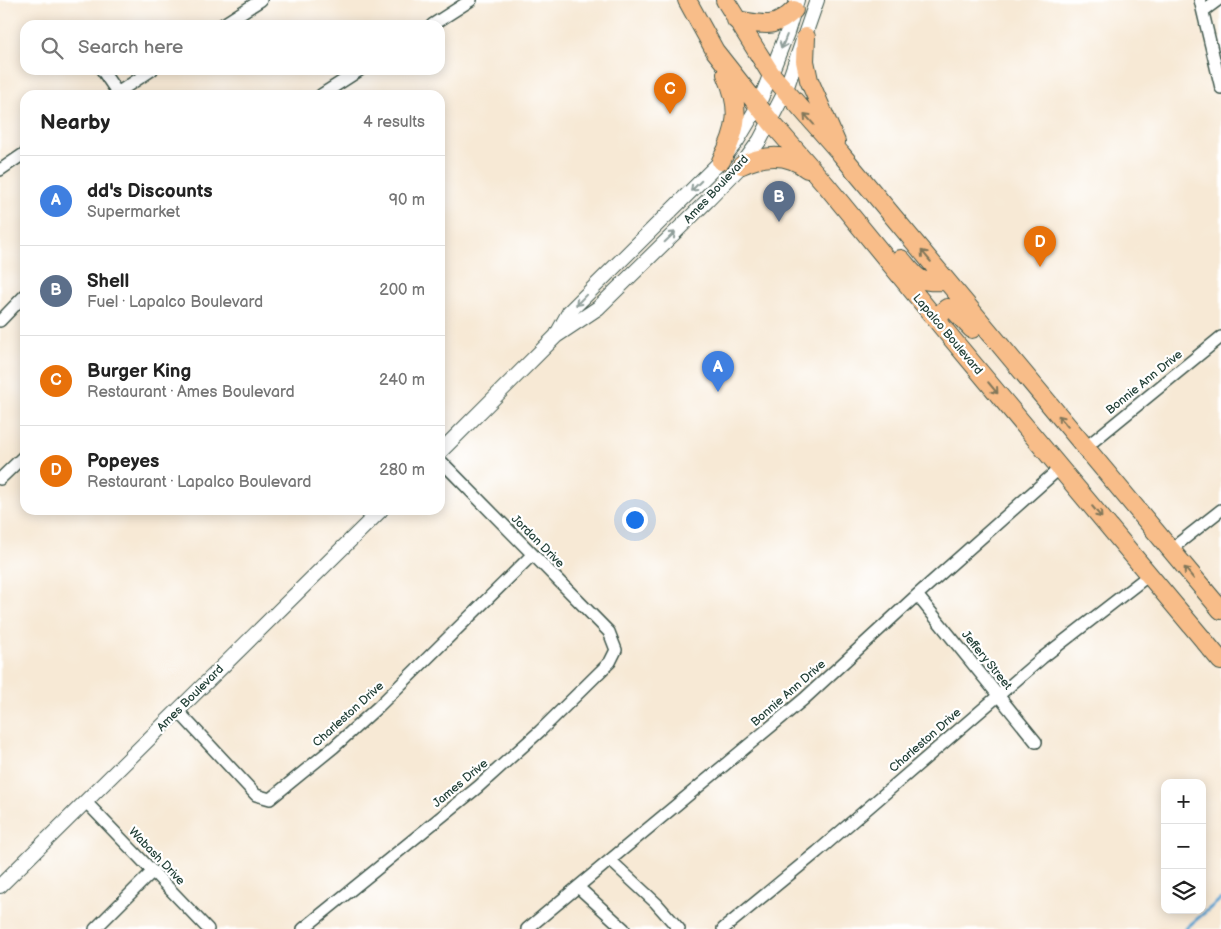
<!DOCTYPE html>
<html lang="en">
<head>
<meta charset="utf-8">
<style>
  :root { --surface:#fff; --page:#f2f2f2; --text:#222; --muted:#767676; --line:#e0e0e0; --accent:#ea580c }
  body { margin:0; font-family:"Balsamiq Sans",sans-serif; background:var(--page); color:var(--text) }
  .controls { position:absolute; right:15px; bottom:15px; display:grid; overflow:hidden; border-radius:10px; box-shadow:0 2px 12px #0003 }
  .controls button { width:45px; height:45px; display:grid; place-items:center; padding:0; border:0; border-bottom:1px solid var(--line); background:var(--surface); color:var(--text); font:25px sans-serif }
  .you { position:absolute; left:634px; top:519px; width:18px; height:18px; margin:-12px; border:4px solid #fff; border-radius:50%; background:#1a73e8; box-shadow:0 0 0 8px #1a73e833 }
  .badge { display:grid; place-items:center; width:32px; height:32px; border-radius:50%; background:var(--accent); color:#fff; font-size:16px; font-weight:700 }
  .pin { position:absolute; translate:-50% -41px; filter:drop-shadow(0 1px 2px #0008) }
  .pin::after { content:''; position:absolute; top:26px; width:18px; height:15px; background:inherit; clip-path:polygon(0 0,100% 0,50% 100%) }
  .list { margin:0; padding:0; list-style:none }
  h2 { display:flex; justify-content:space-between; align-items:center; height:65px; margin:0; padding:0 20px; font-size:21px }
  h2 small { font-size:16px; font-weight:400; color:var(--muted) }
  .list li { display:grid; grid-template-columns:32px 1fr auto; gap:15px; align-items:center; box-sizing:border-box; height:90px; padding:0 20px; border-top:1px solid var(--line) }
  .list b { display:block; font-size:19px; white-space:nowrap }
  .list p { margin:0; font-size:16px; white-space:nowrap; color:var(--muted) }
  .list em { font-size:16px; font-style:normal; color:var(--muted) }
  .icon { flex:none; width:28px; height:28px; fill:none; stroke:currentColor; stroke-width:2; stroke-linecap:round; stroke-linejoin:round }
  .map { position:relative; flex:none; width:1221px; height:929px; overflow:hidden }
  .search { position:absolute; background:var(--surface); box-shadow:0 2px 12px #0003; left:20px; top:20px; width:425px; height:55px; display:flex; align-items:center; gap:12px; box-sizing:border-box; padding:0 18px; border-radius:15px; color:var(--muted); font-size:19px }
  .panel { position:absolute; background:var(--surface); box-shadow:0 2px 12px #0003; left:20px; top:90px; width:425px; height:425px; border-radius:15px }
  .map>svg:first-child { display:block }
  .lines { fill:none; stroke-linecap:round; stroke-linejoin:round }
  .stream { stroke:#5ea5d4; stroke-width:3 }
  .minor-casing { stroke:#3f574c; stroke-width:14 }
  .tertiary-casing { stroke:#3f574c; stroke-width:16 }
  .primary-casing { stroke:#3f574c; stroke-width:20 }
  .minor { stroke:#fff; stroke-width:11 }
  .tertiary { stroke:#fff; stroke-width:14 }
  .primary { stroke:#f8bd89; stroke-width:18 }
  .oneway { stroke:#8f9e9a }
  .oneway2 { stroke:#81775a }
  .labels { text-anchor:middle; stroke-width:4.5; stroke-linejoin:round; paint-order:stroke }
  .street-label { font-size:12px; fill:#1f3d34; stroke:#fff }
</style>
</head>
<body>
<div class="map">
<svg width="1221" height="929" viewBox="0 0 1221 929">
  <rect width="100%" height="100%" fill="#fff"/>
  <filter id="ink" filterUnits="userSpaceOnUse"><feTurbulence type="fractalNoise" baseFrequency=".02" numOctaves="2"/><feDisplacementMap in="SourceGraphic" scale="10" xChannelSelector="R" yChannelSelector="G"/><feConvolveMatrix kernelMatrix="1 2 1 2 8 2 1 2 1" color-interpolation-filters="sRGB"/></filter>
  <filter id="wash" filterUnits="userSpaceOnUse"><feTurbulence type="fractalNoise" baseFrequency=".0096" numOctaves="4" result="noise"/><feDisplacementMap in="SourceGraphic" scale="20" xChannelSelector="R" yChannelSelector="G"/><feGaussianBlur stdDeviation="1.12" result="paint"/><feColorMatrix in="noise" values="0 0 0 0 0 0 0 0 0 0 0 0 0 0 0 0 0 1.4 0 .05"/><feComposite in="paint" operator="in"/></filter>
  <g filter="url(#wash)">
    <rect width="100%" height="100%" fill="#f7e9d5"/>
    <g class="lines">
      <!-- stream -->
      <path class="stream" d="M1185 929 1221 899"/>
    </g>
  </g>
  <g filter="url(#ink)">
    <g class="lines">
      <defs>
        <path id="minor" d="M1200 0 1221 88
          M1203 11 1218 0
          M222 25 261 0
          M432 25 471 0
          M102 70 119 95
          M114 95 152 70
          M321 95 360 70
          M0 170 25 153
          M0 321 25 295
          M1085 448 1221 337
          M0 479 25 455
          M1170 550 1221 510
          M917 595 1036 742
          M178 711 256 795 270 799 334 747 379 706 532 555
          M86 802 208 929
          M610 860 656 903 679 929
          M578 887 624 929
          M95 929 153 871
          M303 929 478 787 540 731 610 662 616 650 609 632 440 460
          M527 929 804 699 917 595 1060 468
          M723 929 817 852 1042 658 1149 575"/>
        <path id="tertiary" d="M557 334 569 312 721 161 737 141 758 106 787 33 797 0
          M440 452 556 336 598 308 707 201 742 165 760 140 785 92 817 0
          M0 886 381 510"/>
        <path id="primary" d="M687 0 715 51 771 122 826 185 943 328 1221 661
          M725 0 771 74 841 154 1221 610
          M736 20C763 24 774 30 794 10
          M806 37 805 61 809 80 836 142
          M721 161C738 129 741 108 726 74
          M742 165C764 155 787 152 807 169
          M901 259C920 281 917 282 946 281
          M935 318 947 308 953 309 972 329"/>
      </defs>
      <!-- minor casing -->
      <use href="#minor" class="minor-casing"/>
      <!-- tertiary casing -->
      <use href="#tertiary" class="tertiary-casing"/>
      <!-- primary casing -->
      <use href="#primary" class="primary-casing"/>
      <!-- minor -->
      <use href="#minor" class="minor"/>
      <!-- tertiary -->
      <use href="#tertiary" class="tertiary"/>
      <!-- primary -->
      <use href="#primary" class="primary"/>
    </g>
    <!-- one-way arrows -->
    <defs><path id="oneway-shaft" d="M-6 0H5M1.5-3L5.5 0L1.5 3" fill="none" stroke-width="1.6" stroke-linecap="round" stroke-linejoin="round" transform="scale(1.25)"/></defs>
    <g class="oneway">
      <use href="#oneway-shaft" transform="translate(784 42) rotate(112)"/>
      <use href="#oneway-shaft" transform="translate(696 186) rotate(135)"/>
      <use href="#oneway-shaft" transform="translate(670 237) rotate(-44)"/>
      <use href="#oneway-shaft" transform="translate(581 300) rotate(134)"/>
    </g>
    <g class="oneway2">
      <use href="#oneway-shaft" transform="translate(809 119) rotate(-132)"/>
      <use href="#oneway-shaft" transform="translate(926 256) rotate(-130)"/>
      <use href="#oneway-shaft" transform="translate(993 388) rotate(50)"/>
      <use href="#oneway-shaft" transform="translate(1063 421) rotate(-130)"/>
      <use href="#oneway-shaft" transform="translate(1097 512) rotate(50)"/>
      <use href="#oneway-shaft" transform="translate(1189 573) rotate(-130)"/>
    </g>
  </g>
  <g class="labels">
    <!-- street labels -->
    <g class="street-label">
      <text transform="translate(716 189) rotate(-47)" y="4">Ames Boulevard</text>
      <text transform="translate(948 334) rotate(50)" y="4">Lapalco Boulevard</text>
      <text transform="translate(1144 382) rotate(-39)" y="4">Bonnie Ann Drive</text>
      <text transform="translate(538 541) rotate(45)" y="4">Jordan Drive</text>
      <text transform="translate(987 660) rotate(51)" y="4">Jeffery Street</text>
      <text transform="translate(788 693) rotate(-41)" y="4">Bonnie Ann Drive</text>
      <text transform="translate(190 698) rotate(-45)" y="4">Ames Boulevard</text>
      <text transform="translate(348 714) rotate(-42)" y="4">Charleston Drive</text>
      <text transform="translate(925 740) rotate(-41)" y="4">Charleston Drive</text>
      <text transform="translate(460 783) rotate(-40)" y="4">James Drive</text>
      <text transform="translate(157 856) rotate(46)" y="4">Wabash Drive</text>
    </g>
  </g>
</svg>
<div class="controls">
<button>+</button>
<button>−</button>
<button><svg class="icon" aria-label="layers" viewBox="0 0 24 24"><path d="M12 4l9 5-9 5-9-5zM3 14l9 5 9-5"/></svg></button>
</div>
<div class="you"></div>
<div class="pin badge" style="left:718px;top:392px;background:#3f7fe0">A</div>
<div class="pin badge" style="left:779px;top:222px;background:#5c6f8a">B</div>
<div class="pin badge" style="left:670px;top:114px;background:#e8710a">C</div>
<div class="pin badge" style="left:1040px;top:267px;background:#e8710a">D</div>
<div class="search"><svg class="icon" aria-label="search" viewBox="0 0 24 24"><circle cx="10" cy="10" r="6"/><path d="M15 15l6 6"/></svg>Search here</div>
<section class="panel">
<h2>Nearby<small>4 results</small></h2>
<ul class="list">
<li><span class="badge" style="background:#3f7fe0">A</span><div><b>dd's Discounts</b><p>Supermarket</p></div><em>90 m</em></li>
<li><span class="badge" style="background:#5c6f8a">B</span><div><b>Shell</b><p>Fuel · Lapalco Boulevard</p></div><em>200 m</em></li>
<li><span class="badge" style="background:#e8710a">C</span><div><b>Burger King</b><p>Restaurant · Ames Boulevard</p></div><em>240 m</em></li>
<li><span class="badge" style="background:#e8710a">D</span><div><b>Popeyes</b><p>Restaurant · Lapalco Boulevard</p></div><em>280 m</em></li>
</ul>
</section>
</div>
</body>
</html>
